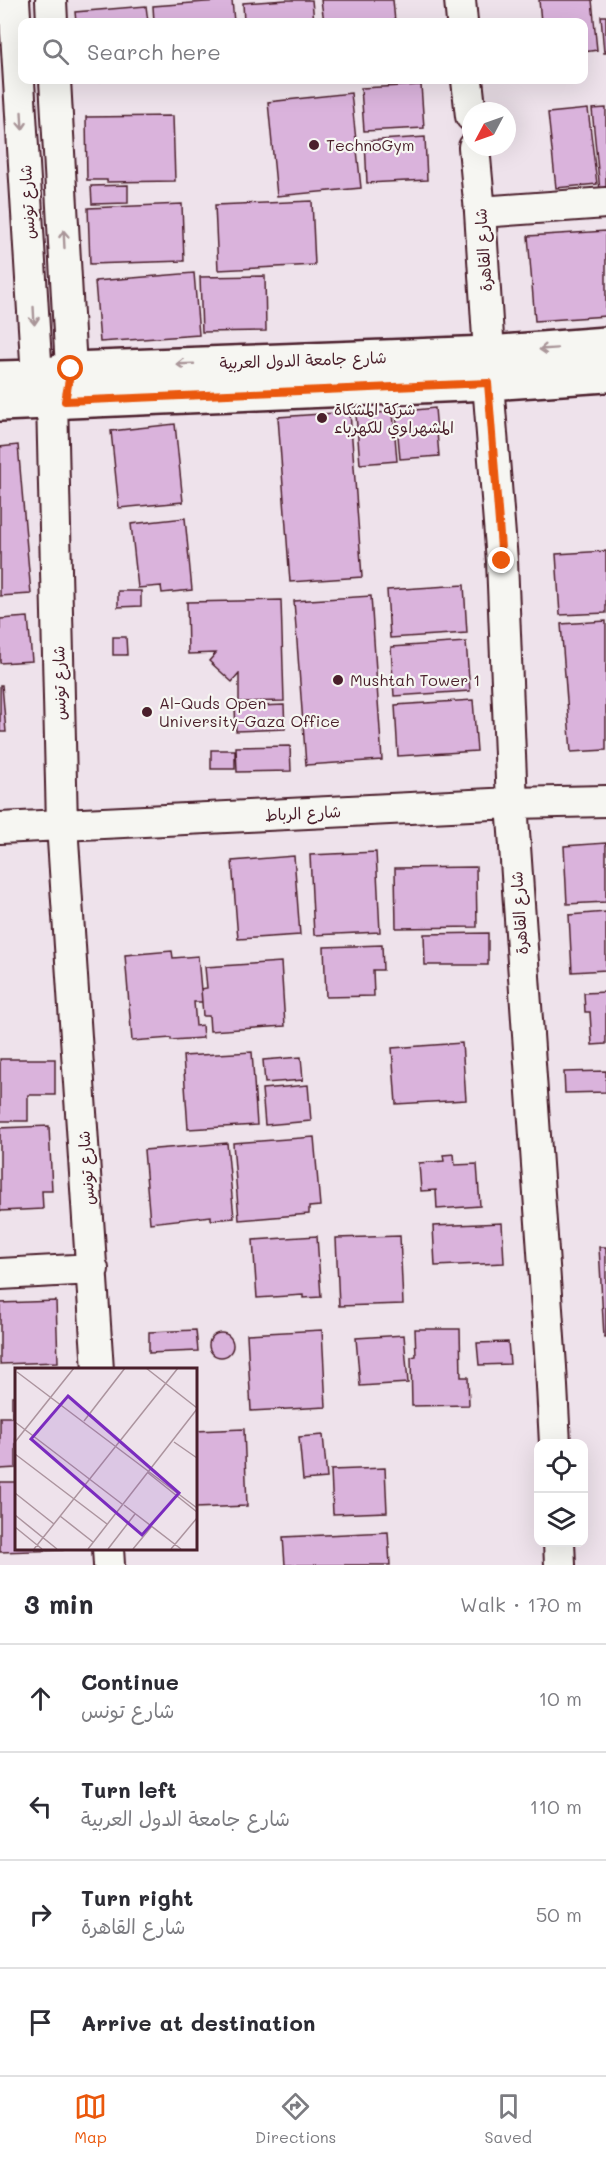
<!DOCTYPE html>
<html lang="en">
<head>
<meta charset="utf-8">
<style>
  :root { --surface:#fff; --page:#f7f7f7; --text:#2b2b33; --muted:#7c7c81; --line:#e1e1e2; --accent:#ea580c }
  body { margin:0; font-family:Mali,"Playpen Sans Arabic",sans-serif; background:var(--page); color:var(--text) }
  .controls { position:absolute; right:18px; bottom:18px; display:grid; overflow:hidden; border-radius:12px; box-shadow:0 6px 24px #0002 }
  .controls button { width:54px; height:54px; display:grid; place-items:center; padding:0; border:0; border-bottom:2px solid var(--line); background:var(--surface); color:var(--text); font:30px sans-serif }
  .compass { position:absolute; left:462px; top:102px; width:54px; height:54px; border-radius:50%; background:var(--surface); box-shadow:0 6px 24px #0002; rotate:229deg }
  .stop { position:absolute; width:18px; height:18px; margin:-14px; border:4px solid #ea580c; border-radius:50%; background:#fff }
  .stop.end { background:#ea580c; border-color:#fff; box-shadow:0 2px 6px #0008 }
  .list { margin:0; padding:0; list-style:none }
  h2 { display:flex; justify-content:space-between; align-items:center; height:78px; margin:0; padding:0 24px; font-size:26px }
  h2 small { font-size:20px; font-weight:400; color:var(--muted) }
  .list li { display:grid; grid-template-columns:39px 1fr auto; gap:18px; align-items:center; box-sizing:border-box; height:108px; padding:0 24px; border-top:2px solid var(--line) }
  .list b { display:block; font-size:22px; white-space:nowrap }
  .list p { margin:0; font-size:20px; white-space:nowrap; color:var(--muted) }
  .list em { font-size:20px; font-style:normal; color:var(--muted) }
  .icon { flex:none; width:33px; height:33px; fill:none; stroke:currentColor; stroke-width:2; stroke-linecap:round; stroke-linejoin:round }
  .map { position:relative; flex:none; width:606px; height:1565px; overflow:hidden }
  .search { position:absolute; background:var(--surface); box-shadow:0 6px 24px #0002; left:18px; right:18px; top:18px; height:66px; display:flex; align-items:center; gap:15px; box-sizing:border-box; padding:0 21px; border-radius:12px; color:var(--muted); font-size:22px }
  .sheet { height:510px; background:var(--surface) }
  nav { display:flex; justify-content:space-around; align-items:center; box-sizing:border-box; height:84px; border-top:2px solid var(--line); background:var(--surface); font-size:16px; color:var(--muted) }
  nav a { display:grid; justify-items:center; gap:3px }
  nav .on { color:var(--accent) }
  .map>svg:first-child { display:block }
  .building { fill:#dab3dc; stroke:#4a1f2b; stroke-width:1.5 }
  .lines { fill:none; stroke-linecap:round; stroke-linejoin:round }
  .street-casing { stroke:#4a1f2b; stroke-width:34 }
  .secondary-casing { stroke:#4a1f2b; stroke-width:38 }
  .street { stroke:#f6f6f2; stroke-width:30 }
  .secondary { stroke:#f6f6f2; stroke-width:33 }
  .oneway { stroke:#a99598 }
  .route { stroke:#ea580c; stroke-width:8 }
  .poi-dot { fill:#4a1f2b; stroke:#f6f6f2; stroke-width:2 }
  .labels { text-anchor:middle; stroke-width:4.5; stroke-linejoin:round; paint-order:stroke }
  .poi-label { font-size:16px; fill:#4a1f2b; stroke:#f6f6f2; text-anchor:start }
  .street-label { font-size:16px; fill:#4a1f2b; stroke:#f6f6f2 }
  .inset-road { fill:none; stroke:#ac949e; stroke-width:1.5 }
  .view { fill:#7b2cbf; fill-opacity:0.15; stroke:#7b2cbf; stroke-width:3 }
  .inset-edge { fill:none; stroke:#4a1f2b; stroke-width:3 }
</style>
</head>
<body>
<div class="map">
<svg width="606" height="1565" viewBox="0 0 606 1565">
  <rect width="100%" height="100%" fill="#eee2eb"/>
  <filter id="ink" filterUnits="userSpaceOnUse"><feTurbulence type="fractalNoise" baseFrequency=".0167" numOctaves="2"/><feDisplacementMap in="SourceGraphic" scale="12" xChannelSelector="R" yChannelSelector="G"/><feConvolveMatrix kernelMatrix="1 2 1 2 8 2 1 2 1" color-interpolation-filters="sRGB"/></filter>
  <g filter="url(#ink)">
    <!-- building -->
    <path class="building" d="M232 0 234 22H154L153 6Z
      M286 0H312L314 22H244L243 3Z
      M321 0H393L395 22H324Z
      M539 0H592L597 50 584 52V22H541Z
      M146 6 148 22H76L75 12Z
      M601 16H606V53H604Z
      M82 80H116L82 83Z
      M421 85 424 128 364 131 361 88Z
      M351 93 361 188 277 196 268 102Z
      M606 108V191H600L592 109Z
      M588 109 597 184 556 188 548 113Z
      M173 116 175 181 107 182V180H87L86 117Z
      M425 137 427 180 367 183 365 141Z
      M128 185V203L92 204 91 186Z
      M312 201 315 265 218 270 215 205Z
      M182 204 184 261 90 264 88 208Z
      M606 231V316L535 321 528 236Z
      M194 273 199 335 100 342 95 281Z
      M265 276 266 331 202 332 200 277Z
      M435 408 439 456 400 459 396 412Z
      M350 412 362 577 290 582 278 417Z
      M393 412 397 461 360 464 356 414Z
      M175 424 183 502 119 508 111 431Z
      M18 445 31 594 0 596V447Z
      M185 518 192 590 162 593 161 586 138 588 131 524Z
      M606 551V613L560 615 556 554Z
      M464 585 467 633 390 638 387 590Z
      M118 591H141V606L118 607Z
      M371 596 382 760 306 765 294 601Z
      M281 600 284 701 239 702V674L232 682 209 661 216 653 188 654 187 602Z
      M28 617 32 661 0 663V619Z
      M606 621V750L571 752 561 624Z
      M113 637H126L127 655H113Z
      M466 642 470 691 394 696 391 647Z
      M0 685H2L6 732H0Z
      M473 700 477 751 398 756 395 705Z
      M284 705 285 729 236 731 235 707Z
      M290 746 291 771 237 772 236 747Z
      M211 750H235V769H211Z
      M606 843V902L567 904 564 846Z
      M376 852 380 932 314 935 310 855Z
      M294 856 300 935 238 939 232 861Z
      M476 867 477 927 396 928 395 868Z
      M606 912V970L572 972 569 915Z
      M488 933V965H425L424 934Z
      M382 945 383 970H373L374 996 326 997 324 947Z
      M172 951 173 958 198 956 202 1002H194L196 1026 202 1025 203 1038 171 1040V1038L132 1041 125 955Z
      M281 962 285 1026 210 1031 209 1016H203L201 989 207 988 205 967Z
      M606 992V1044L592 1045 590 1012H585L584 993Z
      M462 1043 466 1100 396 1104 392 1048Z
      M252 1052 257 1125 188 1129 183 1056Z
      M301 1057 303 1080 265 1083 263 1060Z
      M0 1059H55V1095H28V1121H0Z
      M606 1071V1092L565 1093 564 1072Z
      M308 1085 311 1121 265 1125 262 1089Z
      M49 1126 52 1191H42L43 1209 0 1211V1128Z
      M314 1137 320 1206 309 1207V1214L239 1220 233 1143Z
      M227 1143 234 1218 211 1220V1216L150 1223 144 1150Z
      M454 1154 455 1165 477 1164 480 1206 437 1209 436 1190 421 1191 419 1163 444 1161 443 1155Z
      M502 1223 504 1263 435 1266 433 1226Z
      M317 1236 321 1297 303 1298V1295L257 1298 253 1240Z
      M400 1236 403 1304 339 1306 336 1238Z
      M599 1247H606V1337H604Z
      M56 1301 58 1362 0 1364V1303Z
      M415 1329H460L461 1377H468L469 1405 412 1406 411 1357 416 1356Z
      M196 1330 198 1351 149 1353V1332Z
      M322 1330 326 1407 251 1411 247 1334Z
      M209 1345a12 12 0 1 1 24 0a12 12 0 1 1-24 0Z
      M404 1335 408 1383 360 1386 356 1338Z
      M508 1342 510 1364 479 1365 477 1343Z
      M12 1396H16V1468L0 1469V1417H12Z
      M244 1429 247 1506 195 1508V1431Z
      M323 1435 327 1478 303 1480 299 1437Z
      M385 1468 387 1512 333 1514 331 1470Z
      M0 1482H16V1548H63V1550L0 1552Z
      M388 1532 390 1565H285L283 1537Z"/>
    <g class="lines">
      <defs>
        <path id="street" d="M14 0 37 377 52 400 62 825 98 1370
          M51 0 52 22
          M460 0 462 22
          M55 80 71 369 66 393
          M467 80 471 116
          M474 147 480 212 489 353
          M480 212 606 203
          M488 383 502 561 512 803 551 1367 555 1444
          M0 828 512 803 606 801
          M0 1274 93 1269
          M559 1542 560 1565
          M108 1548 109 1565"/>
        <path id="secondary" d="M0 378 37 377 71 369 489 353 606 344
          M0 404 488 383 606 375"/>
      </defs>
      <!-- street casing -->
      <use href="#street" class="street-casing"/>
      <!-- secondary casing -->
      <use href="#secondary" class="secondary-casing"/>
      <!-- street -->
      <use href="#street" class="street"/>
      <!-- secondary -->
      <use href="#secondary" class="secondary"/>
    </g>
    <!-- one-way arrows -->
    <defs><path id="oneway-shaft" d="M-6 0H5M1.5-3L5.5 0L1.5 3" fill="none" stroke-width="1.6" stroke-linecap="round" stroke-linejoin="round" transform="scale(1.5)"/></defs>
    <g class="oneway">
      <use href="#oneway-shaft" transform="translate(22 121) rotate(87)"/>
      <use href="#oneway-shaft" transform="translate(64 239) rotate(-93)"/>
      <use href="#oneway-shaft" transform="translate(34 316) rotate(87)"/>
      <use href="#oneway-shaft" transform="translate(548 349) rotate(176)"/>
      <use href="#oneway-shaft" transform="translate(185 364) rotate(178)"/>
    </g>
  </g>
  <g class="lines" filter="url(#ink)">
    <!-- route -->
    <path class="route" d="M71 369 65 401 488 383 502 561"/>
  </g>
  <!-- markers -->
  <g class="poi-dot">
    <circle cx="314" cy="145" r="6"/>
    <circle cx="322" cy="418" r="6"/>
    <circle cx="338" cy="680" r="6"/>
    <circle cx="147" cy="712" r="6"/>
  </g>
  <g class="labels">
    <!-- poi labels -->
    <g class="poi-label">
      <text x="326" y="151">TechnoGym</text>
      <text x="334" y="415">شركة المشكاة<tspan x="334" dy="18">المشهراوي للكهرباء</tspan></text>
      <text x="350" y="686">Mushtah Tower 1</text>
      <text x="159" y="709">Al-Quds Open<tspan x="159" dy="18">University-Gaza Office</tspan></text>
    </g>
    <!-- street labels -->
    <g class="street-label">
      <text transform="translate(27 202) rotate(-93)" y="6">شارع تونس</text>
      <text transform="translate(483 250) rotate(-94)" y="6">شارع القاهرة</text>
      <text transform="translate(303 360) rotate(-2)" y="6">شارع جامعة الدول العربية</text>
      <text transform="translate(59 683) rotate(-91)" y="6">شارع تونس</text>
      <text transform="translate(303 813) rotate(-3)" y="6">شارع الرباط</text>
      <text transform="translate(519 913) rotate(-94)" y="6">شارع القاهرة</text>
      <text transform="translate(86 1168) rotate(-94)" y="6">شارع تونس</text>
    </g>
  </g>
  <!-- overview -->
  <g transform="translate(15 1368)">
    <rect width="182" height="182" fill="#eee2eb"/>
    <path class="inset-road" d="M131 0 182 40M2 4 182 140M69 53 110 0M0 54 107 136M0 74 59 0M159 74 182 90M0 86 92 156M132 104 182 144M0 125 39 156M109 137 166 181M0 147 42 181M45 148 78 174M0 159 27 181M19 181 163 0M73 181 182 41M93 181 120 146M118 181 137 158M156 181 182 150"/>
    <path class="view" d="M53 28 164 125 127 167 16 71Z"/>
    <rect width="182" height="182" class="inset-edge"/>
  </g>
</svg>
<div class="controls">
<button><svg class="icon" aria-label="locate" viewBox="0 0 24 24"><circle cx="12" cy="12" r="6"/><path d="M12 2v4M12 18v4M2 12h4M18 12h4"/></svg></button>
<button><svg class="icon" aria-label="layers" viewBox="0 0 24 24"><path d="M12 4l9 5-9 5-9-5zM3 14l9 5 9-5"/></svg></button>
</div>
<svg class="compass" viewBox="-18 -18 36 36"><path d="M0-13l5 13h-10z" fill="#e53935"/><path d="M0 13l5-13h-10z" fill="#7c7c81"/></svg>
<div class="stop" style="left:71px;top:369px"></div>
<div class="stop end" style="left:502px;top:561px"></div>
<div class="search"><svg class="icon" aria-label="search" viewBox="0 0 24 24"><circle cx="10" cy="10" r="6"/><path d="M15 15l6 6"/></svg>Search here</div>
</div>
<section class="sheet">
<h2>3 min<small>Walk · 170 m</small></h2>
<ul class="list">
<li><svg class="icon" aria-label="ahead" viewBox="0 0 24 24"><path d="M12 20V5M6 11l6-6 6 6"/></svg><div><b>Continue</b><p>شارع تونس</p></div><em>10 m</em></li>
<li><svg class="icon" aria-label="left" viewBox="0 0 24 24"><path d="M17 20v-9H6M10 6l-5 5 5 5"/></svg><div><b>Turn left</b><p>شارع جامعة الدول العربية</p></div><em>110 m</em></li>
<li><svg class="icon" aria-label="right" viewBox="0 0 24 24"><path d="M7 20v-9h11M14 6l5 5-5 5"/></svg><div><b>Turn right</b><p>شارع القاهرة</p></div><em>50 m</em></li>
<li><svg class="icon" aria-label="arrive" viewBox="0 0 24 24"><path d="M6 21V4h12l-3 4 3 4H6"/></svg><div><b>Arrive at destination</b></div></li>
</ul>
</section>
<nav>
<a class="on"><svg class="icon" aria-label="map" viewBox="0 0 24 24"><path d="M3 6l6-2 6 2 6-2v14l-6 2-6-2-6 2zM9 4v14M15 6v14"/></svg>Map</a>
<a><svg class="icon" aria-label="directions" viewBox="0 0 24 24"><path d="M12 3l9 9-9 9-9-9zM9 14v-3h6M13 9l2 2-2 2"/></svg>Directions</a>
<a><svg class="icon" aria-label="saved" viewBox="0 0 24 24"><path d="M7 4h10v16l-5-4-5 4z"/></svg>Saved</a>
</nav>
</body>
</html>
